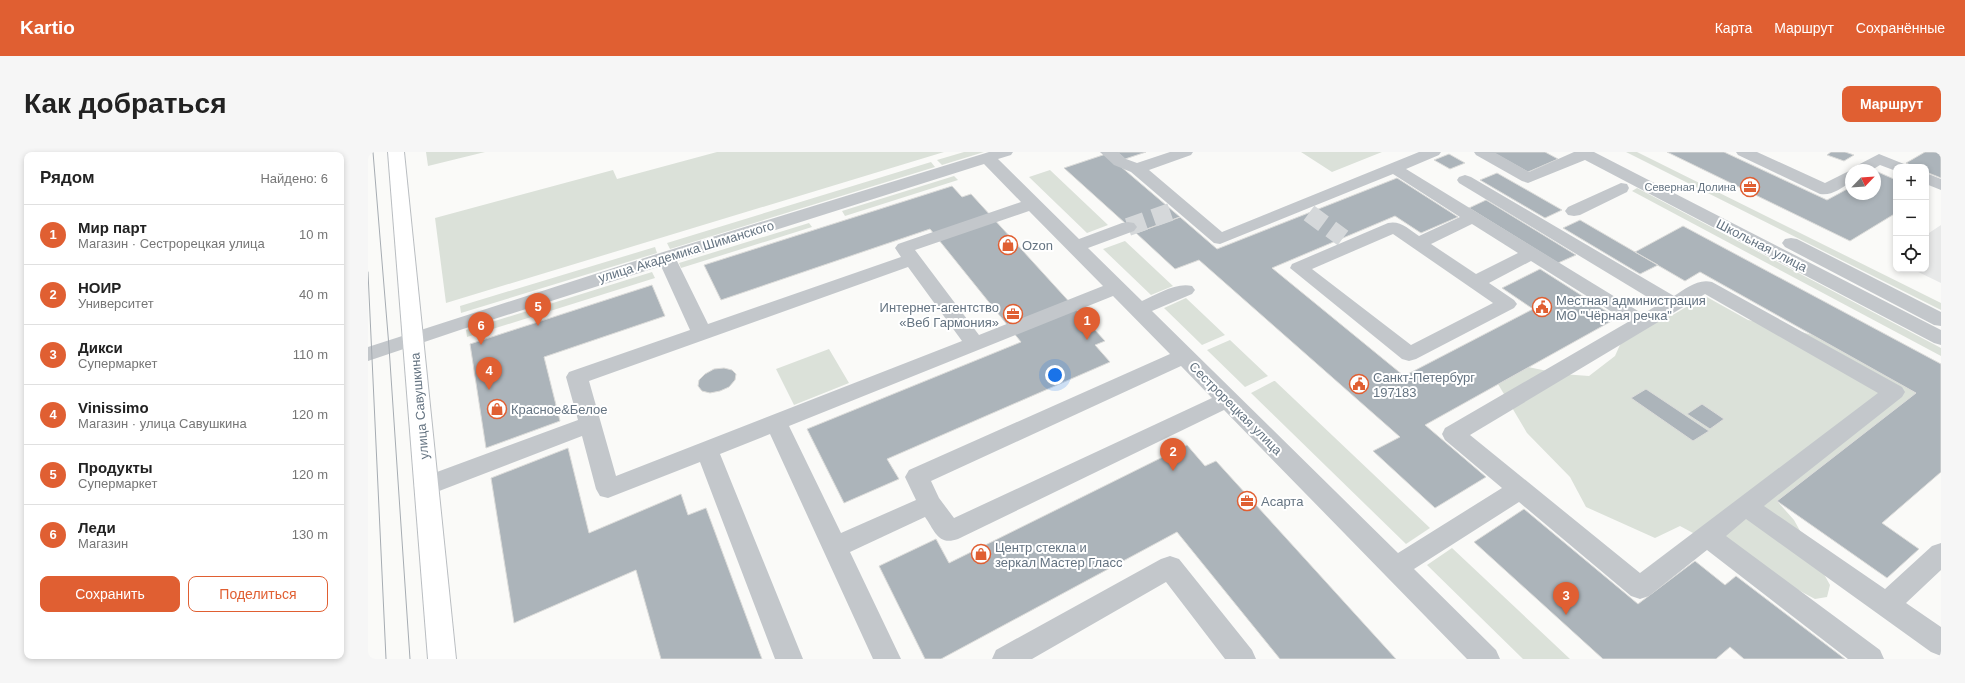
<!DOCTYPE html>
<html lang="ru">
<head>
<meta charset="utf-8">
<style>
  :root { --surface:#fff; --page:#f6f6f6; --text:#222; --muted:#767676; --line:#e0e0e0; --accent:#e05f32 }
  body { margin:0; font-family:Helvetica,sans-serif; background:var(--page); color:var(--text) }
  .controls { position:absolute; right:12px; top:12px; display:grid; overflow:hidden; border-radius:8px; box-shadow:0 2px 6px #0003 }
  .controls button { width:36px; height:36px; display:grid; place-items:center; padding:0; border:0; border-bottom:1px solid var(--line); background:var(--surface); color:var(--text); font:20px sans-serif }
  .compass { position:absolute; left:1477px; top:12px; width:36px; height:36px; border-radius:50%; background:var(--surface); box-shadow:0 2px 6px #0003; rotate:65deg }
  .you { position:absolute; left:687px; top:223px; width:14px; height:14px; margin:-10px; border:3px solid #fff; border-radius:50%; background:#1a73e8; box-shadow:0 0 0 6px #1a73e833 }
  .badge { display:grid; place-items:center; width:26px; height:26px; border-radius:50%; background:var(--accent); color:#fff; font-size:13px; font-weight:700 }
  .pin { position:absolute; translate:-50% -33px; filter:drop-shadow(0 1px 2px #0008) }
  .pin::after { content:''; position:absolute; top:21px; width:14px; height:12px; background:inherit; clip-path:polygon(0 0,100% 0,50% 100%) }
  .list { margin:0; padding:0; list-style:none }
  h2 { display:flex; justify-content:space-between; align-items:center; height:52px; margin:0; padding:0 16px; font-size:17px }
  h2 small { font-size:13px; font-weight:400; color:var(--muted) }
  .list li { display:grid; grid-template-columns:26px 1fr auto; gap:12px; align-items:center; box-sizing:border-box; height:60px; padding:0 16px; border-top:1px solid var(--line) }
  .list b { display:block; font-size:15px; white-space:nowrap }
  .list p { margin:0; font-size:13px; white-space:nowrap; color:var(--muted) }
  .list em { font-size:13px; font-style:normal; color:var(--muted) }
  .actions { display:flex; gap:8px; padding:12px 16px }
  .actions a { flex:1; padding:9px 0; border:1px solid var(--accent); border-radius:8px; text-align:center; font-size:14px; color:var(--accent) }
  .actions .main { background:var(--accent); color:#fff }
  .icon { flex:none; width:22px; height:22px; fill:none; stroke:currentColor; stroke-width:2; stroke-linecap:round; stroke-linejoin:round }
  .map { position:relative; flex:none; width:1573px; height:507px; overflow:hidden; border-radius:8px }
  header { display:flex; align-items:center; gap:24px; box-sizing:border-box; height:56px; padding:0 20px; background:var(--accent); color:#fff }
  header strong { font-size:19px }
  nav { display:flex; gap:22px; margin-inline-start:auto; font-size:14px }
  .intro { display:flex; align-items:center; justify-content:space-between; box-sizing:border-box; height:96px; padding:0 24px }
  h1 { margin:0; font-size:28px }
  .button { padding:10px 18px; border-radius:8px; background:var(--accent); color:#fff; font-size:14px; font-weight:700 }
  main { display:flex; gap:24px; padding:0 24px }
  aside { flex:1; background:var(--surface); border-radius:8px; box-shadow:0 2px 6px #0003 }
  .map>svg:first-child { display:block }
  .built { fill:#e8e9e9 }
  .green { fill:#dbe1d9 }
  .building { fill:#acb4ba; stroke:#dcdcda }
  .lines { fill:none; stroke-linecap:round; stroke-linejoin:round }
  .minor-tunnel { stroke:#d5d8da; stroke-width:18; stroke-dasharray:18 9; stroke-linecap:butt }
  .major-casing { stroke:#b9bdc1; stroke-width:2 }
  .minor { fill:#c3c7cb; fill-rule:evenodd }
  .major { fill:#fff; fill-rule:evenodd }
  .tram { stroke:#a6acb2; stroke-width:1 }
  .labels { text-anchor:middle; stroke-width:4; stroke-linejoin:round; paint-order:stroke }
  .far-poi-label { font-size:11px; fill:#657482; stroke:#fff; text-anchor:end }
  .poi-label { font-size:13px; fill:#657482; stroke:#fff; text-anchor:start }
  .street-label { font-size:13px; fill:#657482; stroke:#fff }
</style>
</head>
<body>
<header>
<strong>Kartio</strong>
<nav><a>Карта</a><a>Маршрут</a><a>Сохранённые</a></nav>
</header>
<div class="intro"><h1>Как добраться</h1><a class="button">Маршрут</a></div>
<main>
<aside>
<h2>Рядом<small>Найдено: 6</small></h2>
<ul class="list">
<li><span class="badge">1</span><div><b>Мир парт</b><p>Магазин · Сестрорецкая улица</p></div><em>10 m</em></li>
<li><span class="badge">2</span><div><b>НОИР</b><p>Университет</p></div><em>40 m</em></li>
<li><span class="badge">3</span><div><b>Дикси</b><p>Супермаркет</p></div><em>110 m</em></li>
<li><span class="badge">4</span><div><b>Vinissimo</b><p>Магазин · улица Савушкина</p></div><em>120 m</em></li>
<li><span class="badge">5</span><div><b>Продукты</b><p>Супермаркет</p></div><em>120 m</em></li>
<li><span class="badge">6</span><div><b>Леди</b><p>Магазин</p></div><em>130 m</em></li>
</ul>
<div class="actions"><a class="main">Сохранить</a><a>Поделиться</a></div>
</aside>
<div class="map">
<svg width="1573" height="507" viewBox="0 0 1573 507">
  <rect width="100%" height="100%" fill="#fafaf8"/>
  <!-- built -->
  <path class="built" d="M1573 73V131L1544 117H1558V83Z"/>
  <!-- green -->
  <path class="green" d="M58 0H117L60 14Z
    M349 0H576L78 151 67 66 245 18 249 27Z
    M596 0H616L574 13 569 8Z
    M933 0H1014L964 20Z
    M1258 0H1269L1573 151V158Z
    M563 10 567 15 302 97 299 91Z
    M682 18 740 73 719 81 661 25Z
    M586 24 590 28 477 64 474 59Z
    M1269 36 1573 196V204L1264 39Z
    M441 71 444 75 313 116 311 111Z
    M757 89 805 134 783 143 735 97Z
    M287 95 289 101 93 161 92 154Z
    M284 120 287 126 99 185 98 178Z
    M1337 144 1380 168 1407 173 1448 184 1548 241 1409 349 1426 368 1462 433 1459 445 1447 447 1312 374 1287 386 1218 355 1202 325 1159 281 1130 232 1160 215 1194 222 1221 224 1247 204 1255 186 1285 164H1303Z
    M818 146 857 183 834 193 796 156Z
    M862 188 900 224 877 235 839 198Z
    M461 197 481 231 426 253 408 217Z
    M906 229H907L1062 376 1038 392 883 241Z
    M1084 396 1202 507H1155L1059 413Z"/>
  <!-- building -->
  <path class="building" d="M749 0H778L757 7Z
    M1124 0H1177L1190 7 1160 20Z
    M1299 0H1356L1459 48 1483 35V42H1507V21L1510 20 1528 28V61L1482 89Z
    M1463 0H1477L1486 3 1476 9 1459 3Z
    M1573 0V26L1558 20V15H1547L1538 11 1557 0Z
    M738 2 812 65 768 81 696 16Z
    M1081 2 1097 11 1082 17 1066 8Z
    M1129 21 1159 38 1194 58 1177 66 1112 28Z
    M1029 26 1090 65 1053 81 1027 64 904 116 1036 224 1165 157 1134 136 1172 117 1249 166 1057 273 1118 325 1067 356 1005 299 1032 285 831 108 807 117 768 81 812 65 849 97Z
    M584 34 594 45 603 42 737 189 727 193 742 210 519 307 531 327 476 351 439 277 653 190 562 77 353 148 336 113Z
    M1118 48 1208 103 1190 111 1101 56Z
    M1212 68 1267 100 1290 113 1272 122 1195 76Z
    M1315 74 1573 212V320L1514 371 1551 397 1519 426 1409 349 1548 241 1332 120 1317 129 1267 100Z
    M284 133 297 164 176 205 192 269 118 296 102 192Z
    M356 216 364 218 368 222 367 228 361 235 352 239 342 241 334 239 330 234 331 228 337 222 346 217Z
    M1278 237 1341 279 1325 289 1263 246Z
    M1334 252 1356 267 1342 277 1319 262Z
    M819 293 837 314 848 309 1028 507H912L809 380 573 507H557L511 414 568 387 581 411Z
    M200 296 221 381 313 342 320 363 338 356 394 507H293L268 418 146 471 123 326Z
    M1156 357 1270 452 1327 409 1357 433 1368 424 1477 507H1376L1362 495 1348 507H1235L1106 390Z"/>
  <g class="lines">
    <!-- minor-tunnel -->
    <path class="minor-tunnel" d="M941 61 975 86
      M760 75 805 59"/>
    <defs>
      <path id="major" d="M20 0H36L88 507H60Z"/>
    </defs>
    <!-- major casing -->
    <use href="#major" class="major-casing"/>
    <!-- minor -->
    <path class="minor" d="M621 0H645L643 3 630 7 711 87 754 71 760 70 766 71 769 75 766 79 720 96 774 149C788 143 808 130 824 134L827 138 824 142 784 159 1030 401 1134 336 1077 288 1074 282 1077 276 1260 170 1163 109 1121 131 1146 148 1149 152 1146 156 1048 207 1041 209 1034 207 922 116 924 112 1020 71C1032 68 1041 77 1051 84L1092 65 1025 22 852 92 846 91 763 20 746 13 732 0H750L758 7 769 11 802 0H825L823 3 781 18 854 80 1051 0H1073L1071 3 1038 17 1275 162 1291 152 1091 31 1089 28 1091 25 1097 23 1103 25 1306 144C1317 137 1330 126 1344 130L1534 235 1537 240 1534 245 1396 354 1517 437 1564 394 1573 391V418L1538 451 1573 475V504L1563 500 1378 367 1358 384 1512 498 1516 507H1480L1339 398 1281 444 1272 447 1263 444 1151 350 1046 417 1128 498 1132 507H1099L856 258 590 387C570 394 567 379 557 365L482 400 533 507H505L402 282 352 302 435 507H407L332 310 240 346 232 344 228 337 214 284 66 341 58 343 50 341 46 334 50 327 210 268 198 225 201 220 322 178 293 114 92 178 0 209V195L292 101ZM616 12 653 50 530 92 527 96 533 105 340 172 309 109ZM661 59 735 134 611 183 547 98ZM1104 72 1150 101 1108 122 1063 92ZM1025 82 1125 151 1043 193 944 117ZM540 115 594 189 248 324 221 229ZM1337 142 1510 241 1272 421 1102 283ZM745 144 802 202 541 318 537 325 548 348 473 381 421 274ZM813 214 844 246 586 366 571 346 563 329Z
      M1106 0H1126L1161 20 1206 0H1226L1573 178V193L1566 191 1217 8 1160 31 1154 29 1108 3Z
      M1368 0H1389L1457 31 1483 18V30C1473 36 1464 44 1452 42L1370 3Z
      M1511 2 1536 12 1538 15H1528V19L1512 13 1504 18H1484L1486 15Z
      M1558 21 1573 27V38L1558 32Z
      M1253 31 1259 32 1261 36 1259 40 1212 63 1206 64 1200 63 1197 59 1200 55Z
      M1423 86 1429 87 1573 160V174L1566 173 1417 95 1414 91 1417 87Z
      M802 404 811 407 884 498 888 507H857L798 430 664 507H624L628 498 793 407Z"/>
    <!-- major -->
    <use href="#major" class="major"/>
    <!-- tram -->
    <path class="tram" d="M5 0 21 195 42 507
      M0 120 18 507"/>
  </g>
  <!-- icons -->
  <defs>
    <symbol id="office-ring" viewBox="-11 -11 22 22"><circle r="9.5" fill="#fff" stroke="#e05f32" stroke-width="1.5"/><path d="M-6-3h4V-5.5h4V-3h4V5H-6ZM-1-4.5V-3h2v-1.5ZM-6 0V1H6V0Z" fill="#e05f32"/></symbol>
    <symbol id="shop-ring" viewBox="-11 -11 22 22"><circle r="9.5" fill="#fff" stroke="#e05f32" stroke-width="1.5"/><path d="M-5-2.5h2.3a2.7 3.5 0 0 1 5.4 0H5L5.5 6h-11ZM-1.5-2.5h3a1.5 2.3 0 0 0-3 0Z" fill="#e05f32"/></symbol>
    <symbol id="civic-ring" viewBox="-11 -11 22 22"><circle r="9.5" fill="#fff" stroke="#e05f32" stroke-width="1.5"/><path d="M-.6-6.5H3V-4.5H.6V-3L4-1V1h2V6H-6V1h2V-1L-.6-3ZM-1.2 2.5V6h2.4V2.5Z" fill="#e05f32"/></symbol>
  </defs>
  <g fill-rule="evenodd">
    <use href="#office-ring" x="1371" y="24" width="22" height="22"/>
    <use href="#shop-ring" x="629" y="82" width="22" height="22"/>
    <use href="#civic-ring" x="1163" y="144" width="22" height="22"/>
    <use href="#office-ring" x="634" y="151" width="22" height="22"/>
    <use href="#civic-ring" x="980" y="221" width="22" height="22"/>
    <use href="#shop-ring" x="118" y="246" width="22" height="22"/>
    <use href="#office-ring" x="868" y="338" width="22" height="22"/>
    <use href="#shop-ring" x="602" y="391" width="22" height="22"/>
  </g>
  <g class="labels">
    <!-- far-poi labels -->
    <g class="far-poi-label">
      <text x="1368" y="39">Северная Долина</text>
    </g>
    <!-- poi labels -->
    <g class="poi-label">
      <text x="654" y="98">Ozon</text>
      <text x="1188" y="153">Местная администрация<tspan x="1188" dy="15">МО "Чёрная речка"</tspan></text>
      <text x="631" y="160" text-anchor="end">Интернет-агентство<tspan x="631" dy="15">«Веб Гармония»</tspan></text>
      <text x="1005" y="230">Санкт-Петербург<tspan x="1005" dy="15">197183</tspan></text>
      <text x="143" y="262">Красное&amp;Белое</text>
      <text x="893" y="354">Асарта</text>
      <text x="627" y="400">Центр стекла и<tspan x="627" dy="15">зеркал Мастер Гласс</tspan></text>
    </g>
    <!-- street labels -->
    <g class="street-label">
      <text transform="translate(1394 93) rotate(27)" y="5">Школьная улица</text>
      <text transform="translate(318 99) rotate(-17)" y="5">улица Академика Шиманского</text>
      <text transform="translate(51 254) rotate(-95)" y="5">улица Савушкина</text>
      <text transform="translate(868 256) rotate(45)" y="5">Сестрорецкая улица</text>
    </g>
  </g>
</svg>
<div class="controls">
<button>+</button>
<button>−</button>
<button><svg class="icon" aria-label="locate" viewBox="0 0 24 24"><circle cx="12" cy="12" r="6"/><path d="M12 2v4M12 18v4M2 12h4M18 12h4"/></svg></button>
</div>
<svg class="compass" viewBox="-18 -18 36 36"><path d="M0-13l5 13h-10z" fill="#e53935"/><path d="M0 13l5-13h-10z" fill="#767676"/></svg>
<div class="you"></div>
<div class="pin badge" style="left:719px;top:188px">1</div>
<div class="pin badge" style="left:805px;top:319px">2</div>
<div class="pin badge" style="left:1198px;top:463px">3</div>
<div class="pin badge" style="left:121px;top:238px">4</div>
<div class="pin badge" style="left:170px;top:174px">5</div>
<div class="pin badge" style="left:113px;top:193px">6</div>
</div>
</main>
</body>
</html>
